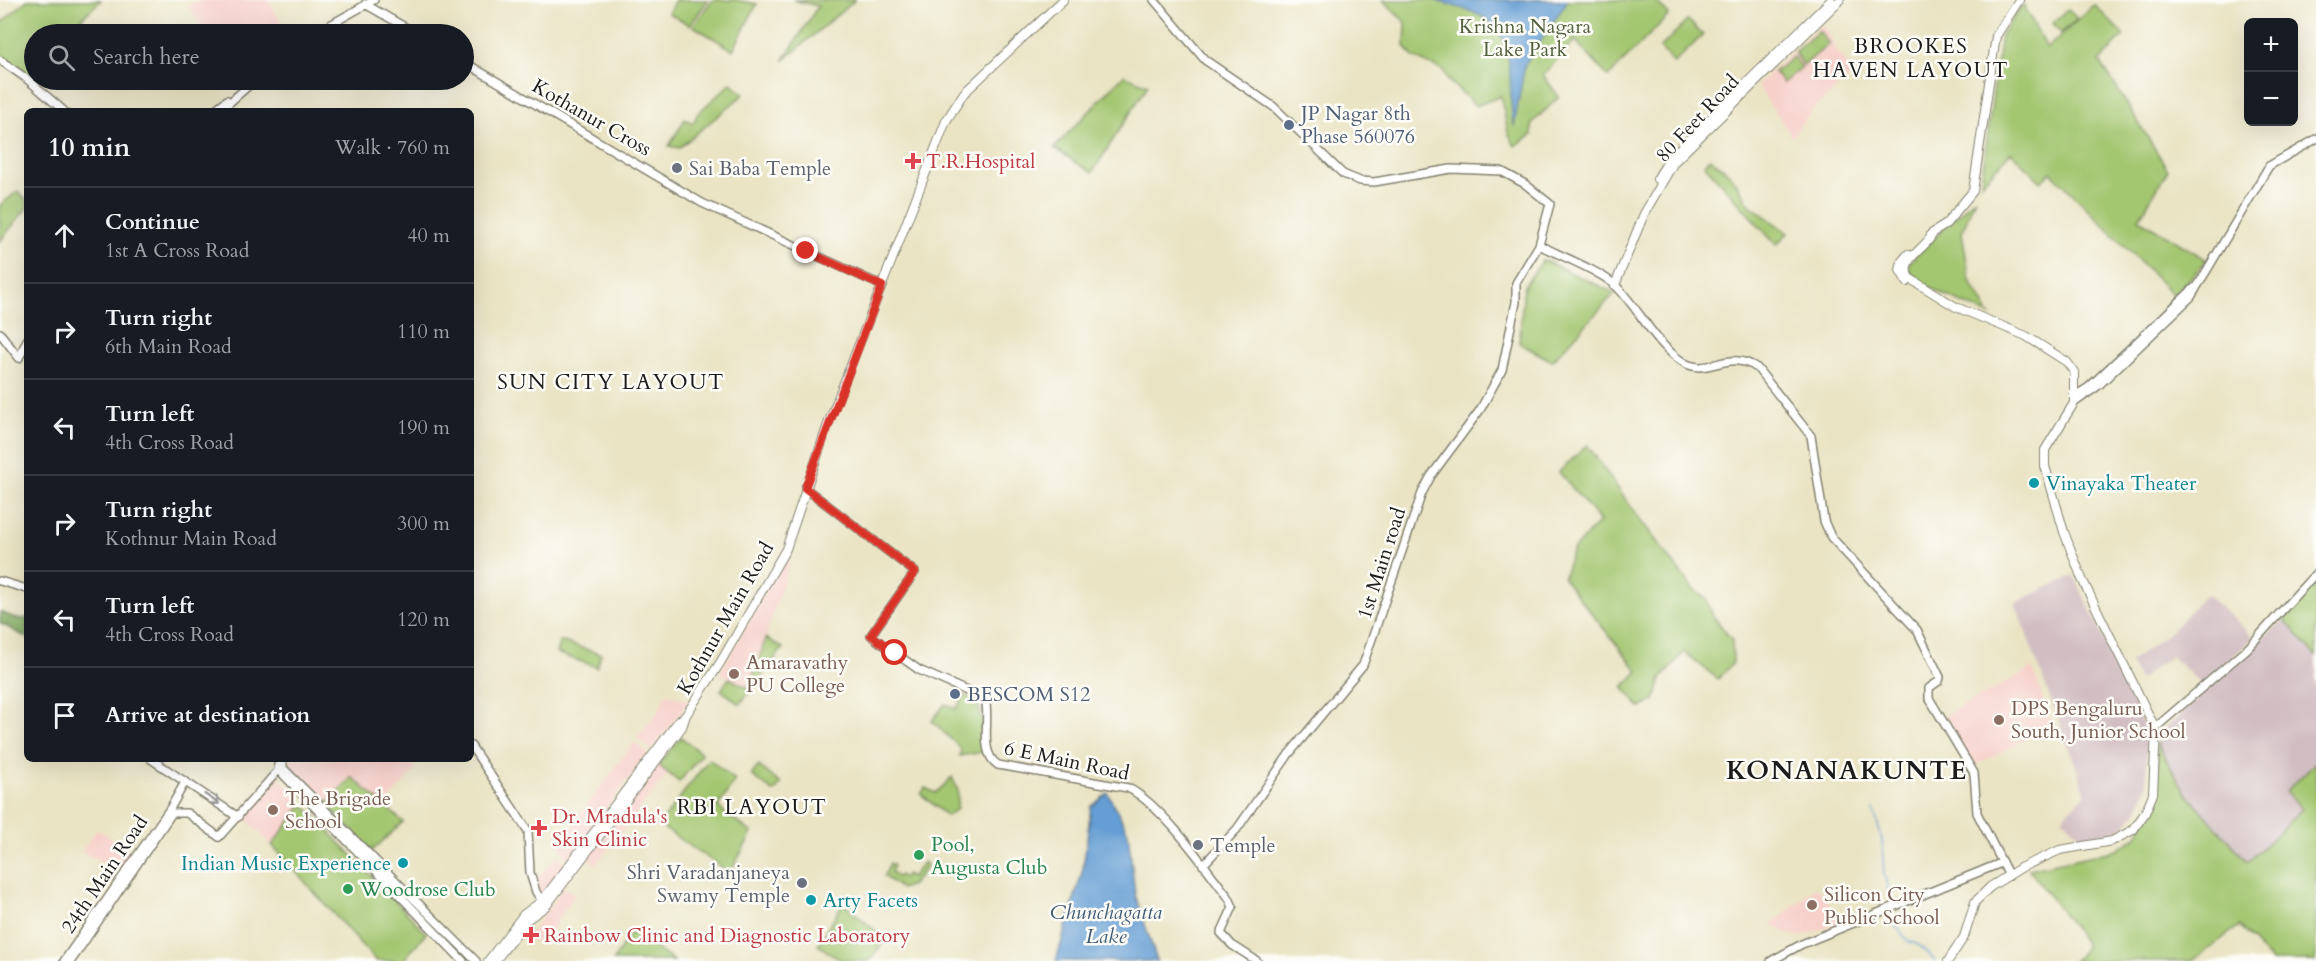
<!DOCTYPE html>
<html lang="en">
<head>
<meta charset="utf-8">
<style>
  :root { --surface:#171b24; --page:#242831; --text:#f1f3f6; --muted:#9ea1a6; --line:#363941 }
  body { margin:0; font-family:Cardo,serif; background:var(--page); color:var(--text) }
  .controls { position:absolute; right:18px; top:18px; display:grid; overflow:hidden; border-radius:9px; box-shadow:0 6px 24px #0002 }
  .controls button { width:54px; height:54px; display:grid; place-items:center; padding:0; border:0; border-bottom:2px solid var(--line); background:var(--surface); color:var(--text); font:30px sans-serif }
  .stop { position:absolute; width:18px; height:18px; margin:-14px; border:4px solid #d93025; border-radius:50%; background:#fff }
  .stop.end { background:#d93025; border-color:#fff; box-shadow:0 2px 6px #0008 }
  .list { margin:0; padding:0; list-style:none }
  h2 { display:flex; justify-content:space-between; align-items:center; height:78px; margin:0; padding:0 24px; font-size:26px }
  h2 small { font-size:20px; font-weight:400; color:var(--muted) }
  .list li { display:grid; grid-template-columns:39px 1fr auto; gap:18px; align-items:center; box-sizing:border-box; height:96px; padding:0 24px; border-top:2px solid var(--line) }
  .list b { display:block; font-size:22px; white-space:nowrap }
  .list p { margin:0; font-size:20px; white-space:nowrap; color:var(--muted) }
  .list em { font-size:20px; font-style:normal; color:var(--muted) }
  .icon { flex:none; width:33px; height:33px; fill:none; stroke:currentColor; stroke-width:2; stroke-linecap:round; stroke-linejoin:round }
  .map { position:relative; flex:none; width:2316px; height:961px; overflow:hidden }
  .search { position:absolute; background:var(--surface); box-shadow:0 6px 24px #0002; left:24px; top:24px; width:450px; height:66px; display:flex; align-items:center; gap:15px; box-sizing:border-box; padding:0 21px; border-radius:33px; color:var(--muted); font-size:22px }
  .panel { position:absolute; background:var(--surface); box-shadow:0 6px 24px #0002; left:24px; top:108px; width:450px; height:654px; border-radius:9px }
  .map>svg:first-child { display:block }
  .built { fill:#f7d0ca }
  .industrial { fill:#d2bec2 }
  .green { fill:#a3c670; stroke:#607146; stroke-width:1.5 }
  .forest { fill:#82ab62; stroke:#4f643f; stroke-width:1.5 }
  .water { fill:#659ed4; stroke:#405d78; stroke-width:1.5 }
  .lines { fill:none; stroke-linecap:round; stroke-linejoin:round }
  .stream { stroke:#659ed4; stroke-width:1.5 }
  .tertiary-casing { stroke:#838070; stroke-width:10 }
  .secondary-casing { stroke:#838070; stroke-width:10 }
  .tertiary { stroke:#fff; stroke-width:7 }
  .secondary { stroke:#fff; stroke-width:8 }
  .oneway { stroke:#999 }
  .route { stroke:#d93025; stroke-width:8 }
  .service-dot { fill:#5c6f8a; stroke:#fdfcf7; stroke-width:2 }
  .health-dot { fill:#e0444e; stroke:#fdfcf7; stroke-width:2 }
  .worship-dot { fill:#6b7280; stroke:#fdfcf7; stroke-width:2 }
  .culture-dot { fill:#0f9aa8; stroke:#fdfcf7; stroke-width:2 }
  .education-dot { fill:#8d6e63; stroke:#fdfcf7; stroke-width:2 }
  .leisure-dot { fill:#2e9e5b; stroke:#fdfcf7; stroke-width:2 }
  .labels { text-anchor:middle; stroke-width:5; stroke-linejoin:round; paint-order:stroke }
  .park-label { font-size:20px; fill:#52603e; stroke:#fdfcf7 }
  .service-label { font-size:20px; fill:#4e5e75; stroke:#fdfcf7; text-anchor:start }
  .street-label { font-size:20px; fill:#1c1c1c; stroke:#fdfcf7 }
  .health-label { font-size:20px; fill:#be3a42; stroke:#fdfcf7; text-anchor:start }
  .worship-label { font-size:20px; fill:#5b616d; stroke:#fdfcf7; text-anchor:start }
  .culture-label { font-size:20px; fill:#0d838f; stroke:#fdfcf7; text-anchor:start }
  .education-label { font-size:20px; fill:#785e54; stroke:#fdfcf7; text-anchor:start }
  .leisure-label { font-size:20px; fill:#27864d; stroke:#fdfcf7; text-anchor:start }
  .neighbourhood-label { font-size:21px; letter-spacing:1.5px; fill:#1c1c1c; stroke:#fdfcf7 }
  .water-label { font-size:21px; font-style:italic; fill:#405d78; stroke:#fdfcf7 }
  .district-label { font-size:26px; font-weight:bold; letter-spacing:1.5px; fill:#1c1c1c; stroke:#fdfcf7 }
</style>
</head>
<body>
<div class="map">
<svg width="2316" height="961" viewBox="0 0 2316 961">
  <rect width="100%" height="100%" fill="#fdfcf7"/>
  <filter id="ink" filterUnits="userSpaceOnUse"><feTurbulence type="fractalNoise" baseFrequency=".0167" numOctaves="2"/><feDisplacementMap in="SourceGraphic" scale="12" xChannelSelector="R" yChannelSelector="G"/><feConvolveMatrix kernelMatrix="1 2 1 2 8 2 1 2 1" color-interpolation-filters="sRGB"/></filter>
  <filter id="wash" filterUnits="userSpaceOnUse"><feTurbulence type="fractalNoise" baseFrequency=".008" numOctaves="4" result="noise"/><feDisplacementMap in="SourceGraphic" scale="24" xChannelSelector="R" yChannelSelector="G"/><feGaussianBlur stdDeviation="1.35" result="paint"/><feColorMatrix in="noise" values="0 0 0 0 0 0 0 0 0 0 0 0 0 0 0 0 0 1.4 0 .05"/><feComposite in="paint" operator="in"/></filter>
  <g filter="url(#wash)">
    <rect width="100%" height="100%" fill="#eae4c4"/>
    <!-- built -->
    <path class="built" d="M199 0H268L288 34H207L188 6Z
      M1823 24 1839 55 1855 72 1812 110 1792 137 1757 85Z
      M784 558 790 561 749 688 720 673Z
      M2033 668 2052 726 1973 766 1945 715Z
      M665 693 689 701 651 750 637 738 660 709Z
      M634 742 648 753 568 860 559 843Z
      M282 759H419L413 765 416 769 384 805 352 777 326 804Z
      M658 765 668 773 596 864 586 857Z
      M276 775 303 804 272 845 244 817Z
      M97 829 133 852 122 870 81 852Z
      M559 856 564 865 543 894 535 887 534 880Z
      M564 887 575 895 540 946 528 937Z
      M1816 887 1844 922 1797 937 1771 925Z"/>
    <!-- industrial -->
    <path class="industrial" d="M2074 575 2146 729 2147 785 2137 812 2119 830 2084 838 2062 818 2086 794 2015 603Z
      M2206 594 2254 637 2202 685 2171 656 2139 680 2130 662 2170 632Z
      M2284 619 2316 657V762L2286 791 2302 809 2248 863 2186 793 2157 744 2163 730Z"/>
    <!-- green -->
    <path class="green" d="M27 0H101L83 17 72 34H34V80H41L39 84 0 56V24Z
      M675 0H708L690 25 668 13Z
      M712 0H736L757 4 733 50 693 26Z
      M793 0H855L783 61 818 6Z
      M1383 0H1655L1669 15 1608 77 1575 40 1543 75 1559 97 1532 123V135L1515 146 1508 133 1501 96 1476 106 1449 81 1443 70 1413 57 1405 46 1406 23Z
      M2023 4 2047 48 2094 5 2124 35 2100 61 2168 170 2139 219 2207 260 2174 296 2051 172 2041 182 2011 152 1981 184 2001 35Z
      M2068 9 2077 19 2061 33 2053 23Z
      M1688 20 1703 35 1674 63 1660 48Z
      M1819 31 1829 44 1804 65 1794 52Z
      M1793 57 1802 67 1783 83 1774 72Z
      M1124 75 1148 85 1092 173 1054 148Z
      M731 83 744 94 679 148 669 146 685 119 693 123 698 113Z
      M1710 158 1731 175 1750 205 1788 233 1776 245 1704 164Z
      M18 191 27 201V208L0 241V205Z
      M1975 198 1962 232 1970 281 1990 315C1968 305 1921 288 1908 269L1910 262Z
      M1543 260 1615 293 1552 361 1519 343 1524 286Z
      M1587 445 1639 518 1693 589 1706 599 1713 616 1732 640 1733 663 1718 679 1684 652 1661 679 1655 700 1640 708 1623 687 1638 671 1563 578 1573 550 1600 521 1559 472Z
      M2316 582V657L2284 619Z
      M766 638 783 648 740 704 721 690 729 678 749 688Z
      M560 641 601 654 597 667 556 653Z
      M965 695C988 706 982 729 982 752L960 756 961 749 932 721 945 704 956 709Z
      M681 737 702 754 679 782 658 765Z
      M2157 744 2186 793 2248 862 2302 809 2286 791 2316 762V961H2271L2239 926 2192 961H2074L2087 945 2029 869 2117 850 2136 837 2158 799Z
      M709 759 735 780 718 807 752 833 730 873 659 825Z
      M759 766 781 784 774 792 751 775Z
      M352 777 403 822 372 851 326 804Z
      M952 777 958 791 957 809 947 816 921 794 925 788 936 793Z
      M303 804 426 933 403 961H376L272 845Z
      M924 862 927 866 912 885 901 889 884 876 890 863 894 865 891 872 898 877 900 875 904 878 907 874 911 878Z
      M843 903 885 939 870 961H842L818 945Z
      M631 932 674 961H613Z"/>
    <!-- forest -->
    <path class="forest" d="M0 612 18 619 27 618V638L0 623Z"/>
    <!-- water -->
    <path class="water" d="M1435 0H1568L1525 64 1514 126C1505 90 1522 35 1479 15 1466 8 1449 6 1435 0Z
      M1108 793 1128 832 1135 894 1157 961H1056L1083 869 1091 807Z"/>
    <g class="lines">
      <!-- stream -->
      <path class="stream" d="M1874 810 1882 840 1884 875 1893 903
        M1891 910 1889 917 1908 941 1919 945 1935 961"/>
    </g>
  </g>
  <g filter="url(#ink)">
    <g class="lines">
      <defs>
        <path id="tertiary" d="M1154 0 1205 60 1274 107 1343 174 1360 181 1374 182 1451 169 1501 171 1525 184 1550 204 1539 245 1516 283V302L1502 370 1480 410 1431 476 1422 493 1363 665 1289 754 1237 829 1203 865
          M365 4 417 34
          M314 34 374 0
          M0 60 27 79 64 111
          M464 62 702 203 883 286
          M213 111 227 100
          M220 111 255 80
          M1539 245C1559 255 1602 272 1616 286 1640 310 1655 344 1683 362 1709 378 1726 348 1757 368L1811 436 1824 521 1831 537 1917 630 1940 677 1939 681 1929 688V698L1974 773 1977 813 2009 876
          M0 333 19 358 27 340
          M2075 396 2089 387 2194 288
          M2074 403 2098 386 2191 297 2269 166 2316 139
          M805 488 915 572 871 635 874 638 919 670 985 699C991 719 978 752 998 765L1128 788C1162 805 1205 867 1229 898L1233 907 1221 933 1232 945 1257 961
          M0 581 27 589
          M2155 728 2248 648 2316 573
          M471 746 528 831 530 873 536 892 545 905
          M151 759 238 817
          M279 764 476 961
          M278 765V769L463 961
          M64 961 171 807 185 782
          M71 961 172 813H187L219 837 283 765
          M1771 961 1802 944 2001 863"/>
        <path id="secondary" d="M1657 179 1670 158 1831 0
          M1933 233C1927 249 1898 258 1909 278L1956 307 2026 336 2067 362 2074 372V403L2045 450V466L2064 532 2082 579 2156 730 2153 794 2145 813 2133 830 2112 841 2060 850 2022 867 1990 887 1975 902 1964 937 1948 961
          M1931 234 1945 225 1973 191 1996 36 2019 0
          M1907 282 1900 270 1902 261 1908 254
          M1615 285 1644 214 1674 162 1840 0
          M488 961 524 914 542 901 677 723 685 716
          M495 961 528 919 546 906 682 727 686 715 720 663 786 549 828 424 946 121 964 93 1063 0"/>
      </defs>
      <!-- tertiary casing -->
      <use href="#tertiary" class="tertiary-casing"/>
      <!-- secondary casing -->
      <use href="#secondary" class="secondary-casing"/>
      <!-- tertiary -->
      <use href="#tertiary" class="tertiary"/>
      <!-- secondary -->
      <use href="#secondary" class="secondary"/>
    </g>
    <!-- one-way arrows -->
    <defs><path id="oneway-shaft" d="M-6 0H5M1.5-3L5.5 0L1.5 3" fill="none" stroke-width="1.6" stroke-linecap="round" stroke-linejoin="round" transform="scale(1.5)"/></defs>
    <use class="oneway" href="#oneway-shaft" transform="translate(212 799) rotate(34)"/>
  </g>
  <g class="lines" filter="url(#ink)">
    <!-- route -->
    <path class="route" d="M806 251 882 286 805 488 915 572 871 635 895 653"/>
  </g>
  <!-- markers -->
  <g class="service-dot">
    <circle cx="1289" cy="125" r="6"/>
    <circle cx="955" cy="694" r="6"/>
  </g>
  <g class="health-dot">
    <path d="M910 152h6v6h6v6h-6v6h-6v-6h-6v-6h6z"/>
    <path d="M536 819h6v6h6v6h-6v6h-6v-6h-6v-6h6z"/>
    <path d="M528 926h6v6h6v6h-6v6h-6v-6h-6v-6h6z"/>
  </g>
  <g class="worship-dot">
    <circle cx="677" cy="168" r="6"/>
    <circle cx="1198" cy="845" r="6"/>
    <circle cx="802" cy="883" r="6"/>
  </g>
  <g class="culture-dot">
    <circle cx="2034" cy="483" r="6"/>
    <circle cx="403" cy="863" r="6"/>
    <circle cx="811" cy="900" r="6"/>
  </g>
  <g class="education-dot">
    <circle cx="734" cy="674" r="6"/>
    <circle cx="1999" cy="720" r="6"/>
    <circle cx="273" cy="810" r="6"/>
    <circle cx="1812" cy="905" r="6"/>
  </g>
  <g class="leisure-dot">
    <circle cx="919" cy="855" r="6"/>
    <circle cx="348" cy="889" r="6"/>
  </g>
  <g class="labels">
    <!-- park labels -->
    <g class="park-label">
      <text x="1525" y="33">Krishna Nagara<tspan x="1525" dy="23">Lake Park</tspan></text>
    </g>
    <!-- service labels -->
    <g class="service-label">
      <text x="1301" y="120">JP Nagar 8th<tspan x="1301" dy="23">Phase 560076</tspan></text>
      <text x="967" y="701">BESCOM S12</text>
    </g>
    <!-- street labels -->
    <g class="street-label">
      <text transform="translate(592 117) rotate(30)" y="7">Kothanur Cross</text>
      <text transform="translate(1697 118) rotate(-47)" y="7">80 Feet Road</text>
      <text transform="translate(1381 563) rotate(-72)" y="7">1st Main road</text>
      <text transform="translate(725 618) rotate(-60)" y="7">Kothnur Main Road</text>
      <text transform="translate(1067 760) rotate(12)" y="7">6 E Main Road</text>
      <text transform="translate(104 874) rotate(-56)" y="7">24th Main Road</text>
    </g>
    <!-- health labels -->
    <g class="health-label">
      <text x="926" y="168">T.R.Hospital</text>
      <text x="552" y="823">Dr. Mradula's<tspan x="552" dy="23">Skin Clinic</tspan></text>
      <text x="544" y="942">Rainbow Clinic and Diagnostic Laboratory</text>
    </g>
    <!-- worship labels -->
    <g class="worship-label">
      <text x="689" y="175">Sai Baba Temple</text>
      <text x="1210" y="852">Temple</text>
      <text x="790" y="879" text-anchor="end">Shri Varadanjaneya<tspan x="790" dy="23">Swamy Temple</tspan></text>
    </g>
    <!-- culture labels -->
    <g class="culture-label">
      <text x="2046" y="490">Vinayaka Theater</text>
      <text x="391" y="870" text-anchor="end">Indian Music Experience</text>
      <text x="823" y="907">Arty Facets</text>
    </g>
    <!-- education labels -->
    <g class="education-label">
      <text x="746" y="669">Amaravathy<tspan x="746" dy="23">PU College</tspan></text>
      <text x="2011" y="715">DPS Bengaluru<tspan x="2011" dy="23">South, Junior School</tspan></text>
      <text x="285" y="805">The Brigade<tspan x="285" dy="23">School</tspan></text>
      <text x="1824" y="901">Silicon City<tspan x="1824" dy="23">Public School</tspan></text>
    </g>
    <!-- leisure labels -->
    <g class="leisure-label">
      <text x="931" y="851">Pool,<tspan x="931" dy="23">Augusta Club</tspan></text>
      <text x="360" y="896">Woodrose Club</text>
    </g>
    <!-- neighbourhood labels -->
    <g class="neighbourhood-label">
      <text x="1911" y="53">BROOKES<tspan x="1911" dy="24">HAVEN LAYOUT</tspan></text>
      <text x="611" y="389">SUN CITY LAYOUT</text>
      <text x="752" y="814">RBI LAYOUT</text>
    </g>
    <!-- water labels -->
    <g class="water-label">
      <text x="1106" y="919">Chunchagatta<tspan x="1106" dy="24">Lake</tspan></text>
    </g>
    <!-- district labels -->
    <g class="district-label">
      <text x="1847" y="779">KONANAKUNTE</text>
    </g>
  </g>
</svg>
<div class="controls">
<button>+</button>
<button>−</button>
</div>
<div class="stop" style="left:895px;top:653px"></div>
<div class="stop end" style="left:806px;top:251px"></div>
<div class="search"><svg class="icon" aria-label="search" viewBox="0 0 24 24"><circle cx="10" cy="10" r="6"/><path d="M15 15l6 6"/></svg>Search here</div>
<section class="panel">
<h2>10 min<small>Walk · 760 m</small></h2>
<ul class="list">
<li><svg class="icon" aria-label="ahead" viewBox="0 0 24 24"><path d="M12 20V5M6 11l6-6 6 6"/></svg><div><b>Continue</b><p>1st A Cross Road</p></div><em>40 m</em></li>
<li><svg class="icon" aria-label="right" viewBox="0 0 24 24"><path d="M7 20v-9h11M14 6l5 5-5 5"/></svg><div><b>Turn right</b><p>6th Main Road</p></div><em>110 m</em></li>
<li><svg class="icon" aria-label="left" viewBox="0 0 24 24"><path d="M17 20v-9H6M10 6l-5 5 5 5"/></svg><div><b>Turn left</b><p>4th Cross Road</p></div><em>190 m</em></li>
<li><svg class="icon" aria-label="right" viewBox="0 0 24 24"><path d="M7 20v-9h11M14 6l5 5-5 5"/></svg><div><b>Turn right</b><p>Kothnur Main Road</p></div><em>300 m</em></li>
<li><svg class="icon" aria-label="left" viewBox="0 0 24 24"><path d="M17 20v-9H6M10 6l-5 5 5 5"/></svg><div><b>Turn left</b><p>4th Cross Road</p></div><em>120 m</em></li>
<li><svg class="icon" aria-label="arrive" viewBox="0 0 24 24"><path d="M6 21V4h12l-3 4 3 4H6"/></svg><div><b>Arrive at destination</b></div></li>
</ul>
</section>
</div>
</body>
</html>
